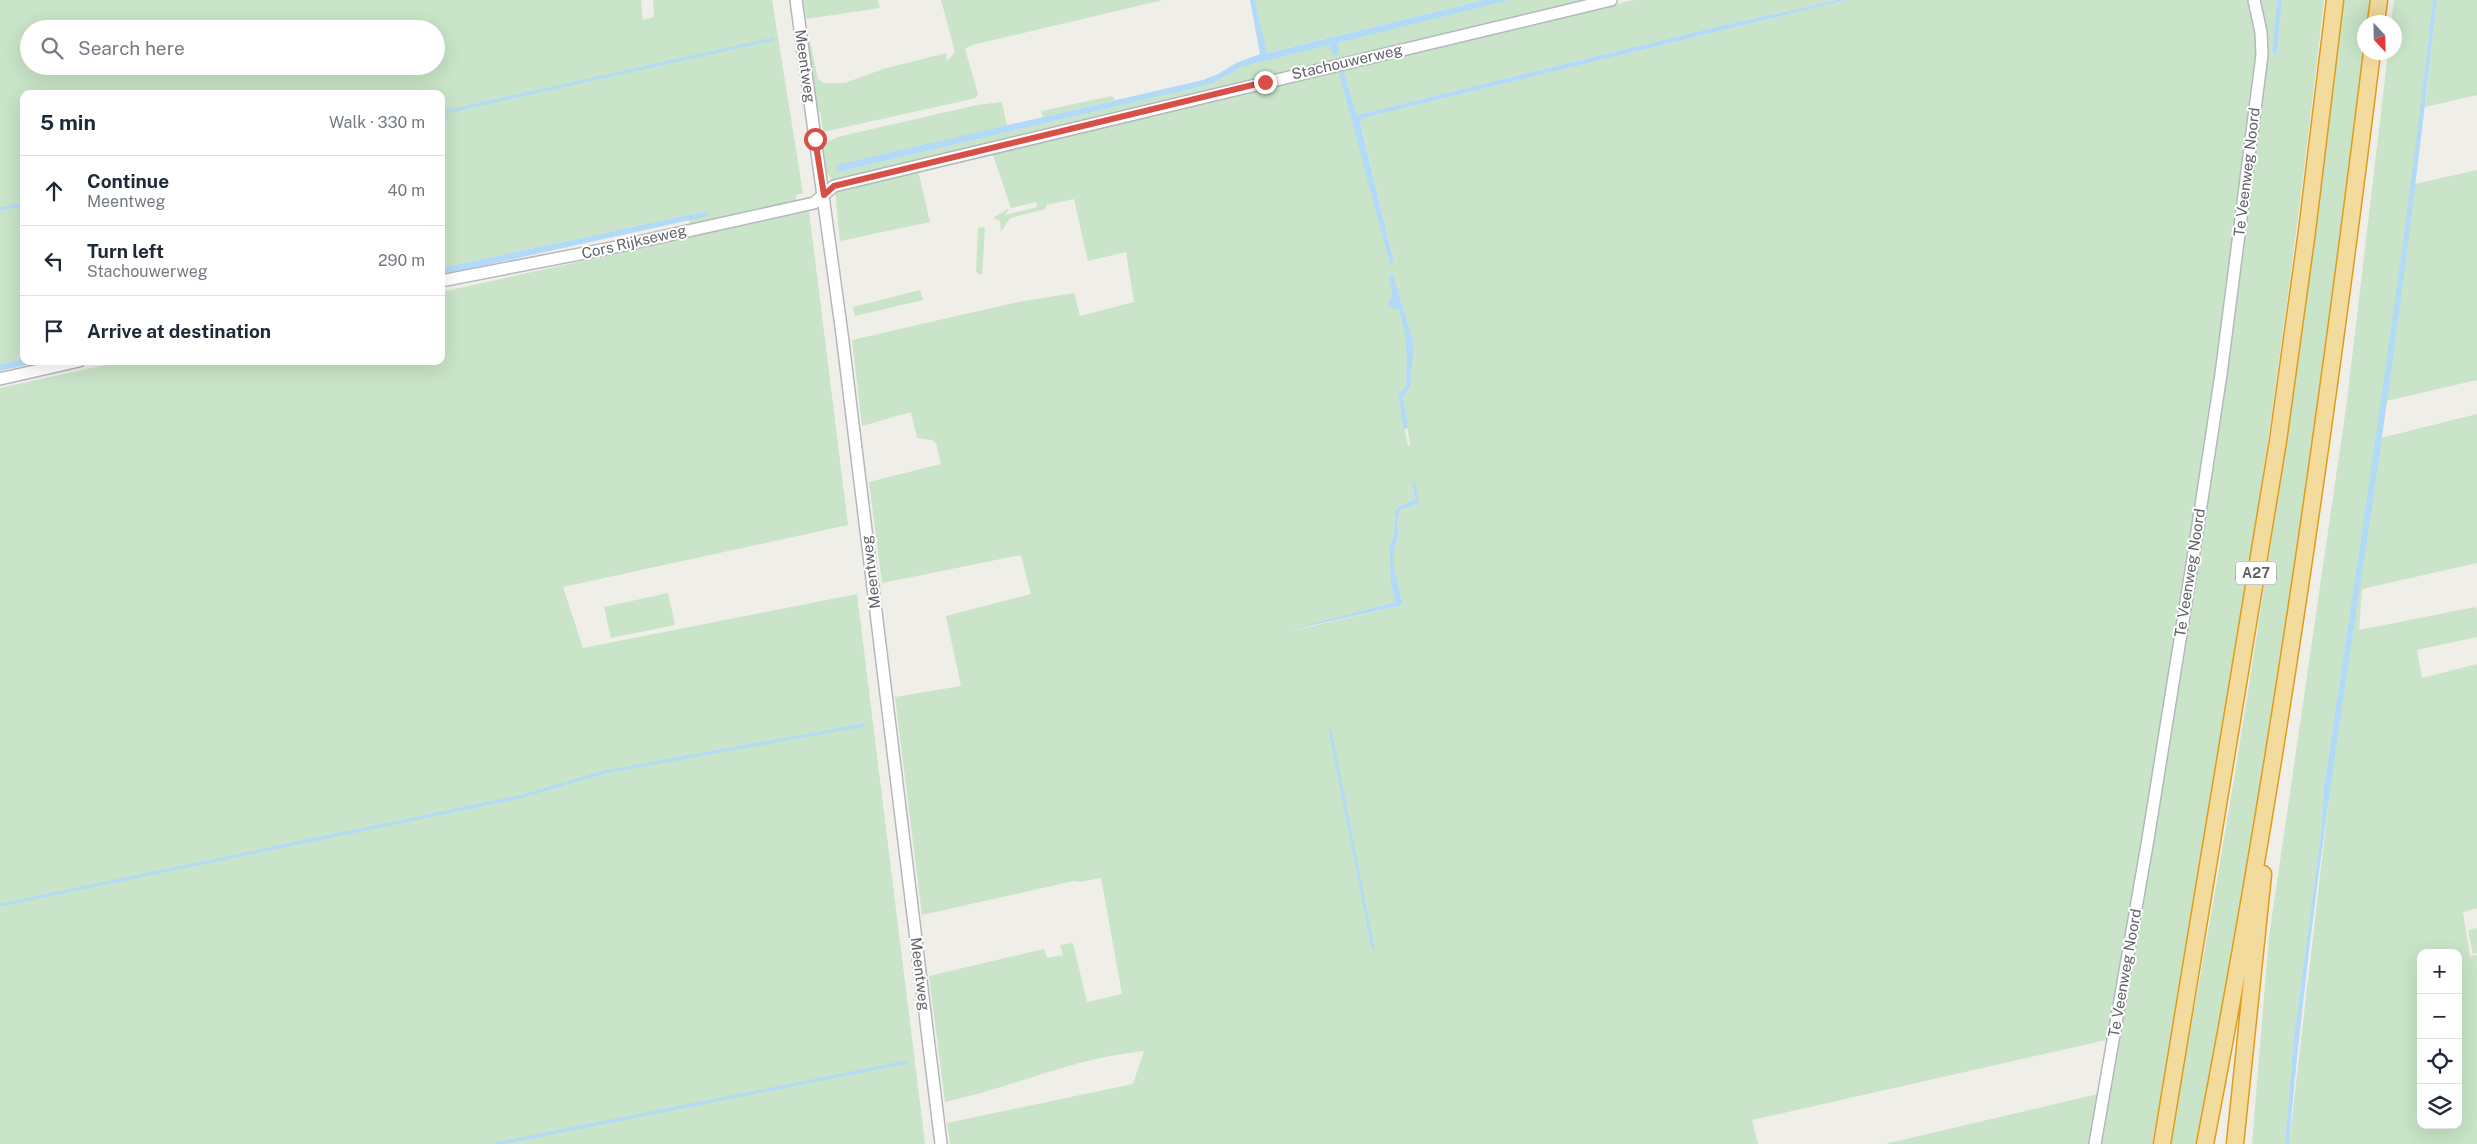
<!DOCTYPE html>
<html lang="en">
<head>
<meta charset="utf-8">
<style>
  :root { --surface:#fff; --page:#f6f6f7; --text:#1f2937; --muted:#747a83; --line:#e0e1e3 }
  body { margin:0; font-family:"Public Sans",sans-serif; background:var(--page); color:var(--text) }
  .controls { position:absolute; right:15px; bottom:15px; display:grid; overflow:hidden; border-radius:10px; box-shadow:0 5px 20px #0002 }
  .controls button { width:45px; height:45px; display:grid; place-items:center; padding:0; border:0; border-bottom:1px solid var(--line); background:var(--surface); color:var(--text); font:25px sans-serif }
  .compass { position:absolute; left:2357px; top:15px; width:45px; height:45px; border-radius:50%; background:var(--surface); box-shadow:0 5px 20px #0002; rotate:158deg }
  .stop { position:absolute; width:15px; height:15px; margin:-11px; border:4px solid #d84f47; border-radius:50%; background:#fff }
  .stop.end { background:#d84f47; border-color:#fff; box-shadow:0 1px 5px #0008 }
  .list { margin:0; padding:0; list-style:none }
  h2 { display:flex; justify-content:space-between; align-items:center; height:65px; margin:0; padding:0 20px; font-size:21px }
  h2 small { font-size:16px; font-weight:400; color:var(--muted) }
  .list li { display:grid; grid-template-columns:32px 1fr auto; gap:15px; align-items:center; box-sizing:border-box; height:70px; padding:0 20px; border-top:1px solid var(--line) }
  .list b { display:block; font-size:19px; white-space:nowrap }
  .list p { margin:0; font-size:16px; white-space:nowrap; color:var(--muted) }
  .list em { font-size:16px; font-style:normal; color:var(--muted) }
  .icon { flex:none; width:28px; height:28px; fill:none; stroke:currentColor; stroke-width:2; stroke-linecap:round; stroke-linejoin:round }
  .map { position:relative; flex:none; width:2477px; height:1144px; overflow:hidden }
  .search { position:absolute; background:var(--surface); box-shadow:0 5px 20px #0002; left:20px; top:20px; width:425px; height:55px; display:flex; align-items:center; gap:12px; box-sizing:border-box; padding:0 18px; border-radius:28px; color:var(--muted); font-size:19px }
  .panel { position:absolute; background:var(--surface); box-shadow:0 5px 20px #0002; left:20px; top:90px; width:425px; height:275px; border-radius:10px }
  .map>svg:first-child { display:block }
  .green { fill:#c9e4c8; fill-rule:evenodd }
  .water { fill:#b2daf6 }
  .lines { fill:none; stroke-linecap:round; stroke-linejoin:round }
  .stream { stroke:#b2daf6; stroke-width:3 }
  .minor-casing { stroke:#b5b8bb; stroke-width:14 }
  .highway-casing { stroke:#df9d19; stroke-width:19 }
  .minor { stroke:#fff; stroke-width:11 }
  .highway { stroke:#f2db9d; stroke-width:16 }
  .route { stroke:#d84f47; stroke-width:6 }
  .labels { text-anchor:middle; stroke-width:4; stroke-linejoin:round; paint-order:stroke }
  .shield { fill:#fff; stroke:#909295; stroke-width:1 }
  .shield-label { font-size:14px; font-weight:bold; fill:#606367 }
  .street-label { font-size:15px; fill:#606367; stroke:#fff }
</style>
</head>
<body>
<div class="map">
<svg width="2477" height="1144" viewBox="0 0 2477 1144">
  <rect width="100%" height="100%" fill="#f0eee8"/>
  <!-- green -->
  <path class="green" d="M0 0H641L643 20 654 17 653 0H772L803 193 796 195 797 213 809 211 848 525 563 587 583 648 857 594 925 1144H0V388L124 361H441V292L692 237 689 220 707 215V211L441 268V94H24V359L0 364ZM29 29H436V66H29Z
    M803 0H878L880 8 806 19Z
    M941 0H1163L972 45 965 49 978 94 976 98 823 132 820 111 816 112 806 37 809 38 818 79 824 83H845L883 69 946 53 947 61 955 52Z
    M1255 0H1484L1266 53Z
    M1510 0H1597L852 177 832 179C822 171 823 157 822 145L837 137 977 105 1002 102 1007 126 837 165 838 172 1212 84 1241 67 1329 44 1334 55 1337 43Z
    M1634 0H1837L1716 27 1357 115 1344 72 1390 263 1394 262 1360 121 1363 118 1847 0H2251L2259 41 2216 384 2111 1039 1752 1120 1758 1144H950L947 1123 1133 1084 1144 1051C1076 1057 1011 1088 945 1102L929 976 1044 949 1047 958 1063 955 1060 945 1073 943 1087 1002 1122 994 1101 878 1080 882 1074 881 922 915 895 697 961 686 946 616 1031 594 1021 555 882 583 869 482 941 464 936 443 932 440 917 438 911 412 862 426 852 340 1018 302 1074 293 1080 316 1134 302 1126 252 1088 261 1074 199 1046 205V209L1010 218 1001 232 1000 221 993 218 1009 208 1005 215 1037 207 1036 202 1011 208 992 152ZM1393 274 1414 344 1410 387 1403 397 1410 445 1408 446 1398 395 1406 386C1406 367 1412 324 1398 310 1396 307 1391 305 1388 303L1392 296 1390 275ZM1412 482 1419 504 1400 510 1397 521 1399 535 1394 549V567L1403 605 1286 632 1395 602 1391 582 1389 548 1394 536 1395 512 1398 507 1415 499Z
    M2260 0H2277L2272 52 2277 55 2282 0H2324C2281 383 2223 765 2152 1144H2096L2167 750 2263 18Z
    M2343 0H2372L2369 22H2364L2365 53 2292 603 2234 951 2198 1144H2169C2242 765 2297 383 2343 0Z
    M2394 0H2433C2404 264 2363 525 2324 787L2321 833 2294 1036 2285 1144H2252L2269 937 2347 401 2388 53 2394 52V22H2391Z
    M2437 0H2477V95L2425 107Z
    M1112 96 1115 100 1043 117 1041 111Z
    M918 170 930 222 840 241 835 191Z
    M2477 170V380L2386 401 2415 184Z
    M985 227 982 275 976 272 978 228Z
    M920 290 923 300 855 316 853 307Z
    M2477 414V563L2362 589 2359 630 2475 607 2477 610V637L2417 650 2422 678 2477 664V908L2463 912 2470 956 2477 955V1144H2289L2331 781 2381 438ZM2421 953H2458V1125H2421Z
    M668 593 675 625 611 638 604 607Z
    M2477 928V953L2473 954 2468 930Z
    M2102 1093 2092 1144H1885Z"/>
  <!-- water -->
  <path class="water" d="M1250 0H1255L1267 53 1484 0H1510L1338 43 1339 54 1333 55 1329 45 1241 67 1212 84 838 172 836 165 1203 80 1218 74 1236 63 1260 54Z
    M1837 0H1847L1363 118 1360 122 1394 263 1390 264 1339 73 1344 72 1357 115 1716 27Z
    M2277 0H2282L2277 55 2272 52Z
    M2433 0H2437C2415 196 2390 392 2360 586 2332 772 2305 957 2289 1144H2285L2294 1036 2321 833 2324 787C2363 525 2403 263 2433 0Z
    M707 211 708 216 441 275V268Z
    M1393 274 1414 344 1410 387 1403 397 1408 428 1404 429 1398 395 1406 386C1407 360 1408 336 1399 310L1389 307 1388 303 1392 296 1389 275Z
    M24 359V361H43L0 371V364Z
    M1415 481 1419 504 1400 510 1397 521 1399 535 1394 549V567L1403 605 1282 632 1395 602 1391 582 1389 548 1394 536 1395 511 1398 507 1415 499 1412 482Z"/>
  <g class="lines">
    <!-- stream -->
    <path class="stream" d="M441 113 773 39
      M0 209 24 204
      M1330 730 1373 948
      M0 905 519 797 605 772 864 725
      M496 1144 907 1062"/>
    <defs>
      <path id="minor" d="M796 0 842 334 941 1144
        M441 281 611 248 814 203 834 186 1611 0
        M0 379 79 361
        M2095 1144 2148 839 2192 565 2221 374 2262 55 2261 32 2254 0"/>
      <path id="highway" d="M2376 22 2379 0
        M2162 1144 2278 441 2307 231 2335 0
        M2205 1144C2275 783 2327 418 2372 52
        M2235 1144 2263 874"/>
    </defs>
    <!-- minor casing -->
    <use href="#minor" class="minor-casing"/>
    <!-- highway casing -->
    <use href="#highway" class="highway-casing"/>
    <!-- minor -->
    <use href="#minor" class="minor"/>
    <!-- highway -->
    <use href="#highway" class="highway"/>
  </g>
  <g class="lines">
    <!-- route -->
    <path class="route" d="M815 139 824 195 834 186 1265 82"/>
  </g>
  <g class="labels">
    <!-- shield labels -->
    <rect class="shield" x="2236" y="561.5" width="40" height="23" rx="4"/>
    <g class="shield-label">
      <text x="2256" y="578">A27</text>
    </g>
    <!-- street labels -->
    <g class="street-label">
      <text transform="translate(1347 62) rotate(-13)" y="5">Stachouwerweg</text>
      <text transform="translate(805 66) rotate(82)" y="5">Meentweg</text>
      <text transform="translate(2247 172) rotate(-83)" y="5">Te Veenweg Noord</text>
      <text transform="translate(634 242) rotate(-13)" y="5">Cors Rijkseweg</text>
      <text transform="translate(871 572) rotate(-97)" y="5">Meentweg</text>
      <text transform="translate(2190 573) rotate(-81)" y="5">Te Veenweg Noord</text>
      <text transform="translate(2125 973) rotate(-80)" y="5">Te Veenweg Noord</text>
      <text transform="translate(920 974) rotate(83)" y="5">Meentweg</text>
    </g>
  </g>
</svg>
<div class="controls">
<button>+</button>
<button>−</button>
<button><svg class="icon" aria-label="locate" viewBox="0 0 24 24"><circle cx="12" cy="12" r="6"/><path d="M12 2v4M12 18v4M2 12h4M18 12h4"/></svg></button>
<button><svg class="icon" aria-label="layers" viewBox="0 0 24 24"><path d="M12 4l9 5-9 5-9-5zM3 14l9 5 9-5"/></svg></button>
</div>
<svg class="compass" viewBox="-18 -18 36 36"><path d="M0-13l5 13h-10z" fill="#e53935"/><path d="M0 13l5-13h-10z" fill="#747a83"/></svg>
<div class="stop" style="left:815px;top:139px"></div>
<div class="stop end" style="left:1265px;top:82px"></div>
<div class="search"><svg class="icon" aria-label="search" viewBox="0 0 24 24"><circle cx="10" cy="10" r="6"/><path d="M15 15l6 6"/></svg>Search here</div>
<section class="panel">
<h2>5 min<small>Walk · 330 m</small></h2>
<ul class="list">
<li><svg class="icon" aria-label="ahead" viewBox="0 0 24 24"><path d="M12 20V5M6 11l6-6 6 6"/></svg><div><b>Continue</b><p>Meentweg</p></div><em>40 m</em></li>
<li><svg class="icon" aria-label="left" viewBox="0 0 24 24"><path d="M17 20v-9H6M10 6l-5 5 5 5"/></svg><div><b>Turn left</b><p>Stachouwerweg</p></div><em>290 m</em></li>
<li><svg class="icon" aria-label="arrive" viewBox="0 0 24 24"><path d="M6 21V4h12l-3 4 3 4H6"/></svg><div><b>Arrive at destination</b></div></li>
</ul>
</section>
</div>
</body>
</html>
